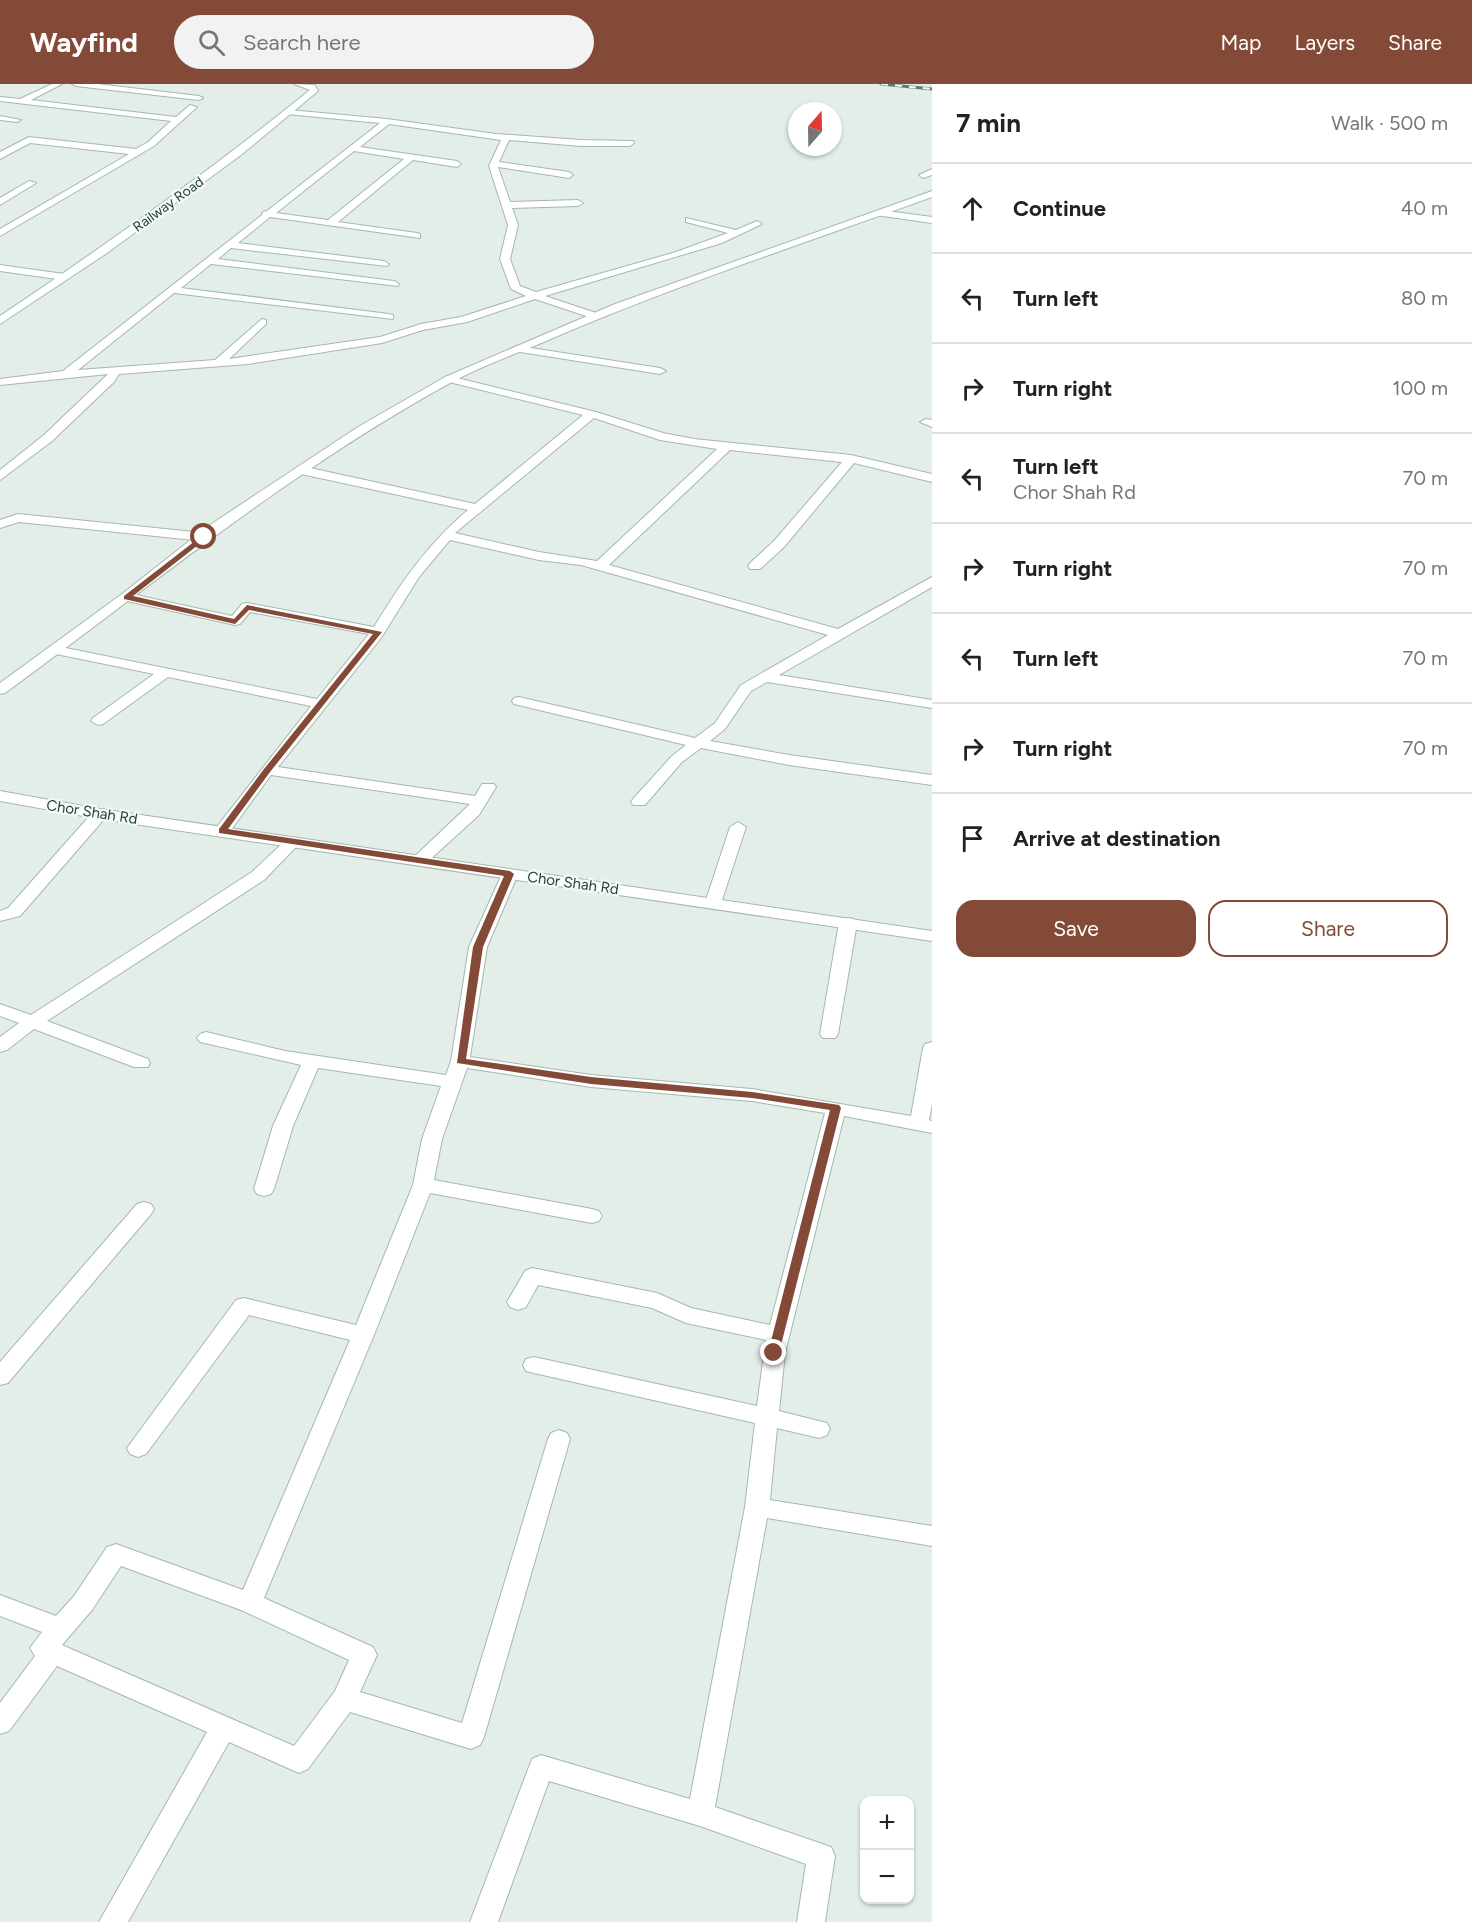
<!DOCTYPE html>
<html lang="en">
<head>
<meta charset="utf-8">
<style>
  :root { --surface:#fff; --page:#f2f2f2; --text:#222; --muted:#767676; --line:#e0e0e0; --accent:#844a38 }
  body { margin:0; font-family:Figtree,sans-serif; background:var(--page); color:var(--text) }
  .controls { position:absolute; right:18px; bottom:18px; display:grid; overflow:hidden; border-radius:12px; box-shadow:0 2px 4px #0004 }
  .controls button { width:54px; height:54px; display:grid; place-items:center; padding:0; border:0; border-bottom:2px solid var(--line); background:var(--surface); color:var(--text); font:30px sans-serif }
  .compass { position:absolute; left:788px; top:18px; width:54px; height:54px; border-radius:50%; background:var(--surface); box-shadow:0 2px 4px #0004; rotate:20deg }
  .stop { position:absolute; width:18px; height:18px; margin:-14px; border:4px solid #844a38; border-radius:50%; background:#fff }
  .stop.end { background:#844a38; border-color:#fff; box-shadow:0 2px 6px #0008 }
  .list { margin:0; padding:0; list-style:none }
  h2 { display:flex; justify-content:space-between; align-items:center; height:78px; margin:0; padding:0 24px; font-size:26px }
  h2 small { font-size:20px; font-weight:400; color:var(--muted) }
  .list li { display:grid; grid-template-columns:39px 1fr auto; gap:18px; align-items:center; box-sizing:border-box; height:90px; padding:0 24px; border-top:2px solid var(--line) }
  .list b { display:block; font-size:22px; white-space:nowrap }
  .list p { margin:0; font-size:20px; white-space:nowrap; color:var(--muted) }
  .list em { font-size:20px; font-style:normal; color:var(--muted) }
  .actions { display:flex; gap:12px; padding:18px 24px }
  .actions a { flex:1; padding:14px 0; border:2px solid var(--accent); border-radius:18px; text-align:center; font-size:21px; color:var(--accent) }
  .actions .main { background:var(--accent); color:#fff }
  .icon { flex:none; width:33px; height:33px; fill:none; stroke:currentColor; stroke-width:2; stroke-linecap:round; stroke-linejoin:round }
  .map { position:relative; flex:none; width:932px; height:1838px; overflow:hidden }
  header { display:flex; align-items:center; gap:36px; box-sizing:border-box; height:84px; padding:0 30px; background:var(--accent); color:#fff }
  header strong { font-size:28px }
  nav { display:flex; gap:33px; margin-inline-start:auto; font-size:21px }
  .search { width:420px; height:54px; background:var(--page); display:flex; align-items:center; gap:15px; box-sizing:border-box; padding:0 21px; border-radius:33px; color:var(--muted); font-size:22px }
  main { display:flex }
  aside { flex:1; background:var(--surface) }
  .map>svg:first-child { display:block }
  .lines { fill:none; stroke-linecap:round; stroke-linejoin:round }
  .minor-casing { stroke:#a5b7b1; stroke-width:2 }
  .tertiary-casing { stroke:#a5b7b1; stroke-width:2 }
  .secondary-casing { stroke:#a1bbb1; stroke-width:2 }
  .minor { fill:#fff; fill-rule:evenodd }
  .tertiary { fill:#fff; fill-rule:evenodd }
  .secondary { fill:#fff; fill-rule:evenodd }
  .rail-casing { stroke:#5c7d74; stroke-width:3 }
  .rail { stroke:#f4faf7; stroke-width:2; stroke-dasharray:7; stroke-linecap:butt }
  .route { fill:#844a38 }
  .labels { text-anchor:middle; stroke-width:4.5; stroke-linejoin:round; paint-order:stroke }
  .far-street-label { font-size:14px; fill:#214139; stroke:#f4faf7 }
  .street-label { font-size:15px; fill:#214139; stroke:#f4faf7 }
</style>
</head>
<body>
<header>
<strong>Wayfind</strong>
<div class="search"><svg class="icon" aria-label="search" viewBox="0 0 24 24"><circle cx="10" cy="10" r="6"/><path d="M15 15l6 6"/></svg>Search here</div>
<nav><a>Map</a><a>Layers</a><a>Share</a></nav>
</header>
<main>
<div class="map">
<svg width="932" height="1838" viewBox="0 0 932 1838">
  <rect width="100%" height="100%" fill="#e3eee9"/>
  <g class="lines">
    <defs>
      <path id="minor" d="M52 0H62L31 16 176 33 190 21 197 23 154 62 0 152V145L129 70 30 59 0 75V68L29 53 136 65 148 58 171 37 0 17V13L20 15Z
        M72 0H97L199 12 203 14 199 16 76 2Z
        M289 26 387 35 496 50 581 56 633 57 634 59 630 62H581L509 56 499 78 569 88 573 91 569 94 498 83 510 118 578 116 583 119 578 122 512 124 518 141 510 175 520 202 536 208 676 168 728 149 686 138V134L736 146 757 137 762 140 722 159 545 212 599 230 600 232 595 235 535 215 467 238 423 246 382 259 248 280 119 290 114 298 52 357 0 396V386L44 351 108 290 0 301V295L63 287 262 131 263 128 267 127 380 39 286 30V26ZM389 40 501 56 489 82 508 141 500 175 511 205 526 212 461 233 421 240 380 253 229 275 266 240V236L262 235 215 276 78 286 174 209 393 235V231L389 230 181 204 211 180 398 202 399 200 394 197 218 175 231 164 387 182 389 180 384 177 238 159 270 133 420 154V150L417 149 338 138 413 76 457 83 461 80 457 77 360 63ZM354 67 404 75 328 136 276 129Z
        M0 32 21 36 17 38 0 36Z
        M932 85V91L923 94 919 91Z
        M29 97 36 99 0 121V114Z
        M879 126 932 133V139L876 131V127Z
        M0 181 64 190 69 193 64 196 0 187Z
        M518 262 660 284 666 287 660 290 514 267V263Z
        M449 292 596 328 663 349 694 355 851 371 932 390V398L854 379 784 463 760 485H750L748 482 750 479 774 457 842 378 730 366 609 481 838 545 932 493V503L779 591 932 616V624L767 598 751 607 725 645 710 657 789 671 932 691V701L789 681 701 664 682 678 645 721H633L631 718 633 715 672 672 686 661 514 620 512 617 514 614 519 613 695 654 715 639 741 601 828 551 581 481 539 476 450 456 419 493 381 554 278 683 475 712 482 700H494L496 703 479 731 425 780H413L411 777 413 774 470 720 271 691 228 750H216L214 747 216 744 311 622 168 593 103 640 98 641 91 637 93 634 154 590 56 570 49 566 56 562 317 615 369 550 250 528 240 540 235 541 127 517 120 513 127 509 232 532 242 520 247 519 374 543C401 499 428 459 468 426L301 390 295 386 297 383 301 382 475 420 583 331 445 297V293ZM594 334 660 356 717 365 597 477 539 468 455 449Z
        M926 335 932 336V343L920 338Z
        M18 430 204 449 210 453 204 457 19 438 0 444V436Z
        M100 725 108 730 106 733 20 832 0 837V827L8 824 94 727Z
        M738 738 746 743 721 819 719 823H707L705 819 730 743Z
        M293 753 301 758 264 796 47 937 148 975 150 979 148 983H134L34 945 7 966 0 968V953L19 939 0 932V920L31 931 252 788 287 755Z
        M510 785 518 790 487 863 470 973 591 991 752 1005 911 1032 923 964 925 960 932 958V1020L929 1036 932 1037V1049L844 1032 785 1269 779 1327 827 1339 830 1345 827 1351 819 1354 777 1344 770 1416 932 1442V1462L767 1434 715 1723 831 1763 835 1772 825 1838H797L806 1780 700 1742 549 1697 498 1838H470L532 1675 541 1671 690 1715 745 1423 755 1339 534 1289 526 1287 523 1281 526 1275 534 1273 757 1322 766 1256 686 1239 652 1224 538 1201 526 1223 518 1226 510 1223 507 1218 525 1187 532 1184 657 1209 691 1224 770 1241 825 1029 752 1017 591 1003 467 984 442 1055 434 1096 592 1125 599 1127 602 1132 599 1137 592 1139 430 1109 374 1251 264 1514 373 1563 377 1571 360 1608 462 1639 548 1355 551 1349 559 1346 567 1349 570 1355 484 1653 480 1661 471 1665 350 1628 308 1685 299 1689 229 1658 128 1838H99L207 1648 57 1582 9 1647 0 1650V1619L35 1572 30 1564 42 1548 0 1532V1511L56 1532 74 1512 107 1463 116 1460 243 1506 350 1256 249 1231 146 1370 138 1373 130 1370 127 1364 236 1216 244 1214 356 1241 413 1101 422 1055 441 1002 318 984 293 1042 274 1105 271 1110 264 1112 257 1110 254 1105 273 1042 301 981 200 958 197 954 200 950 206 948 285 967 446 991 451 977 469 863 502 790ZM121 1482 241 1526 349 1576 335 1607 294 1662 62 1561 92 1526Z
        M848 834 854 835 857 839 838 950 835 954H823L820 950 839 839 842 835Z
        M144 1118 151 1120 154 1125 151 1130 8 1299 0 1301V1278L137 1120Z"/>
      <path id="tertiary" d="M932 107V113C805 159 677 201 553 254 519 269 483 281 450 299 291 386 151 502 5 609L0 610V599L122 510 207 443 358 343 445 293 615 220Z
        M0 707 100 725 932 847V857L100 735 0 717Z"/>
      <path id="secondary" d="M294 0 315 1 318 7 241 71 107 169 0 240V232C106 161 210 87 310 6Z"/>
    </defs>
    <!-- minor casing -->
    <use href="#minor" class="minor-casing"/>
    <!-- tertiary casing -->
    <use href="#tertiary" class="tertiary-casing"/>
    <!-- secondary casing -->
    <use href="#secondary" class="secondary-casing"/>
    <!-- minor -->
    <use href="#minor" class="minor"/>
    <!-- tertiary -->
    <use href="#tertiary" class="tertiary"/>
    <!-- secondary -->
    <use href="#secondary" class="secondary"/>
    <defs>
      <path id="rail" d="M881 0 932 5"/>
    </defs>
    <!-- rail casing -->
    <use href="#rail" class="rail-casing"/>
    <!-- rail -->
    <use href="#rail" class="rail"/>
  </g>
  <!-- route -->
  <path class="route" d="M204 450 207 454 133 512 234 535 247 521 382 548 270 688 228 745 510 787 514 790 483 863 466 975 591 993 752 1008 839 1021 841 1024 778 1273 774 1274 768 1269 830 1026 752 1014 591 1000 457 979 473 863 504 792 219 749V745L264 685 373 550 249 526 235 540 124 515V512Z"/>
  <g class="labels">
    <!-- far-street labels -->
    <g class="far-street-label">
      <text transform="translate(168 120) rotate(-36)" y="5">Railway Road</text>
    </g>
    <!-- street labels -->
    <g class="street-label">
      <text transform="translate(92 728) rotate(9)" y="5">Chor Shah Rd</text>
      <text transform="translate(573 799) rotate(8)" y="5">Chor Shah Rd</text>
    </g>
  </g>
</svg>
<div class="controls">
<button>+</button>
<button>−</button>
</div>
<svg class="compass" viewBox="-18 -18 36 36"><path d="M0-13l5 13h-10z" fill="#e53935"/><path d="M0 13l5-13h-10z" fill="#767676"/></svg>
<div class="stop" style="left:204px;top:453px"></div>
<div class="stop end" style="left:774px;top:1269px"></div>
</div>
<aside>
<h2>7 min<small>Walk · 500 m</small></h2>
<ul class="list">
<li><svg class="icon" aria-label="ahead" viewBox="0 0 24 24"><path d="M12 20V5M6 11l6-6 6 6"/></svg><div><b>Continue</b></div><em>40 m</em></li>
<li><svg class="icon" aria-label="left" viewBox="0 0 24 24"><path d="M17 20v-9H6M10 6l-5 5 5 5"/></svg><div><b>Turn left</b></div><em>80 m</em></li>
<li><svg class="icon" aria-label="right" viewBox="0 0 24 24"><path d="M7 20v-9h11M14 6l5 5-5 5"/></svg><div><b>Turn right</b></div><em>100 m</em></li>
<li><svg class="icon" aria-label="left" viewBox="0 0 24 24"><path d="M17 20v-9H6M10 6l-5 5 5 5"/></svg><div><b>Turn left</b><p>Chor Shah Rd</p></div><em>70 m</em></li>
<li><svg class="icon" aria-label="right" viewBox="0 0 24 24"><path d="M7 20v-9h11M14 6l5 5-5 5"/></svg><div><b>Turn right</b></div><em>70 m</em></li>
<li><svg class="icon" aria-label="left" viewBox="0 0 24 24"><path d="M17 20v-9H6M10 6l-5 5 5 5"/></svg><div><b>Turn left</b></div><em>70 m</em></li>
<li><svg class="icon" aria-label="right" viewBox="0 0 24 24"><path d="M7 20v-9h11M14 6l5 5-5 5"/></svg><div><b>Turn right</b></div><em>70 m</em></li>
<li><svg class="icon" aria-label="arrive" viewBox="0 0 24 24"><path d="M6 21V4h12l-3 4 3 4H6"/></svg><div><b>Arrive at destination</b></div></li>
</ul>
<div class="actions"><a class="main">Save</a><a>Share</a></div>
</aside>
</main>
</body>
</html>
